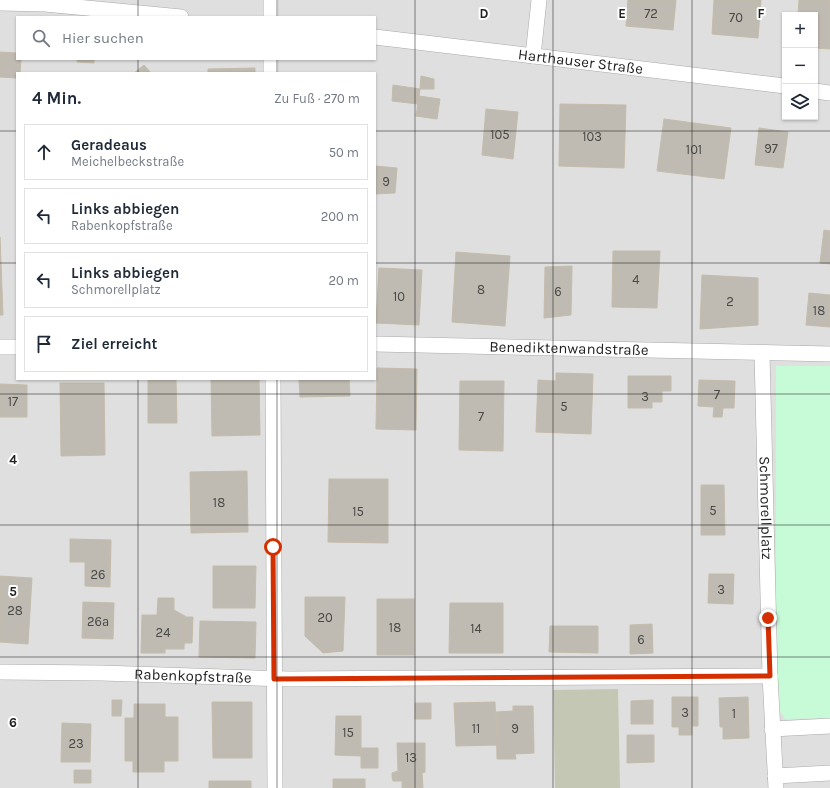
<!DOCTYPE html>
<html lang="de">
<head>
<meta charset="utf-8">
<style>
  :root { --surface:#fff; --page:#f2f2f3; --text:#1f2937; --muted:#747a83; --line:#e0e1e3 }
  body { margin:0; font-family:Karla,sans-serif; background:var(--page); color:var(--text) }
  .controls { position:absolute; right:12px; top:12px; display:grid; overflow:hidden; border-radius:0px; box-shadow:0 1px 3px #0004 }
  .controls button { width:36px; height:36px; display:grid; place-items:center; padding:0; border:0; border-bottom:1px solid var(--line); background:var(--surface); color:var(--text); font:20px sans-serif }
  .stop { position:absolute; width:12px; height:12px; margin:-9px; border:3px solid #d42f00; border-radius:50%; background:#fff }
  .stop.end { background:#d42f00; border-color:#fff; box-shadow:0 1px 4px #0008 }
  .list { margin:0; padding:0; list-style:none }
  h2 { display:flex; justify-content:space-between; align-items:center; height:52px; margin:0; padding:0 16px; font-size:17px }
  h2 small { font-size:13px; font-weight:400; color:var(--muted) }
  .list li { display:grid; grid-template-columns:26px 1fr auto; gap:12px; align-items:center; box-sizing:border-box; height:56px; margin:0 8px 8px; padding:0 8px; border:1px solid var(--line); border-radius:0px }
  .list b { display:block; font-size:15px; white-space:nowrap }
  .list p { margin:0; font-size:13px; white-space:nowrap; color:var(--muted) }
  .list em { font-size:13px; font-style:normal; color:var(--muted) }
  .icon { flex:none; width:22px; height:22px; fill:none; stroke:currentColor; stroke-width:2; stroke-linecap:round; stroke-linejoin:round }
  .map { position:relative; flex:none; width:830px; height:788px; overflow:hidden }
  .search { position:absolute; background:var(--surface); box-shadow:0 1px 3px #0004; left:16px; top:16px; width:360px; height:44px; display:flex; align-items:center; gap:10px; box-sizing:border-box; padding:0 14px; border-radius:0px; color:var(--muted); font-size:15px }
  .panel { position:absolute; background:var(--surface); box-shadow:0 1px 3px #0004; left:16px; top:72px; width:360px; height:308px; border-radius:0px }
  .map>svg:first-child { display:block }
  .residential { fill:#e0dfdf; fill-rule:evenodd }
  .construction { fill:#c3c7b3 }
  .park { fill:#c7fbd7 }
  .building { fill:#bfbbb2; stroke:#c4bcaa }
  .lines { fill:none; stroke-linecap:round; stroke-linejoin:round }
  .street-casing { stroke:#a9a9a9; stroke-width:16 }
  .street { stroke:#fff; stroke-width:15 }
  .route { stroke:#d42f00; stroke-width:5 }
  .grid { fill:none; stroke:#222; stroke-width:1; stroke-opacity:0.55 }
  .labels { text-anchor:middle; stroke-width:4; stroke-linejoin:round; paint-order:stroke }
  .number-label { font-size:13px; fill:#494846 }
  .street-label { font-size:15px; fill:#222; stroke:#fff }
  .grid-label { font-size:13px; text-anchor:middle; font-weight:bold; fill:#222; stroke:#fff; stroke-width:4; stroke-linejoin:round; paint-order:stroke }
</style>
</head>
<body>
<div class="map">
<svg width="830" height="788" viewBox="0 0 830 788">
  <rect width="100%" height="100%" fill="#f2f1e9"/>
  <!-- residential -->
  <path class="residential" d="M0 0H830V788H0ZM785 15H815V117H785ZM17 17H375V59H17ZM17 73H375V379H17Z"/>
  <!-- construction -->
  <path class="construction" d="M618 689 620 788H555L553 690Z"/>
  <!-- park -->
  <path class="park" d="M776 366H830V718L785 719 776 704Z"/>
  <!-- building -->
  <path class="building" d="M628 0H676L673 30 626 26Z
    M714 0H761L758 38 712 34Z
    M799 0H830V49L815 48V15H798Z
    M0 52 17 53V59H21L20 73H17V78L0 77Z
    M77 59H94V63L77 62Z
    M144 65 151 73H134Z
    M255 68V73H208V69Z
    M421 76 434 79V89H420Z
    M393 85 420 89 418 104 392 101Z
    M419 96 440 99 437 119 416 116Z
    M560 104 626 105 624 168 559 166Z
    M486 109 518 112 513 159 482 155Z
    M664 119 731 128 724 179 657 171Z
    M759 128 788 132 783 168 755 165Z
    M375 166 397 168 395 193 375 194Z
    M824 230 830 231V264L820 263Z
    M0 237 3 315H0Z
    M613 251H660L657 308 612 307Z
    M456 252 510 256 505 326 452 322Z
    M572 266 571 315 544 318 545 267Z
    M379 268 422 270 419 325 376 323Z
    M702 275 758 278V325L700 329Z
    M809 293 830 295V327L806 325Z
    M377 368 417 369 416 430 376 429Z
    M556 373 593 374 591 434 536 432 538 380 556 381Z
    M628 376H671V391H662V402H652V408H628Z
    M148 379H176L177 423H148Z
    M211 379H259L260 435 212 436Z
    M299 379H349L350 396 300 397Z
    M699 380 735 381 734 408H723L722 417H713L714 407 698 406Z
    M460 381H504L503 451 459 450Z
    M60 383H104L105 455 61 456Z
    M0 384 27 385V417H0Z
    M247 471 248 532 191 533 190 472Z
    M329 479H388V543L328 542Z
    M701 485H724L725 535H701Z
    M70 539 111 540 110 587 85 586V562H70Z
    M213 566H256L255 608H213Z
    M709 574H734L733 604 708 603Z
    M0 576 32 578 28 644 0 642Z
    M305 597H345L343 651 323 653 305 636Z
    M158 598H174V610L185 616 184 649H165V653H141L142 615H157Z
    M377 599H414V655H377Z
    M83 602 114 603 113 639 82 638Z
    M450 603H503V653H449Z
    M185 617H193L192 643H184Z
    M200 621 256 622 255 658 199 657Z
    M652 624 653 653 630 654V625Z
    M550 626H598V653L549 652Z
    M672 697H698V726H692V735H679V727H672Z
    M748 697 749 738 723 739V727H720L719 698Z
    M112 700H122L121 716H112Z
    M653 700V724H631V701Z
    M212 702H252V758H213Z
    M495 702 497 745 456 746 454 703Z
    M415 703H431V719H415Z
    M134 704H165V717H178V761H164V772H133V761H125V718H134Z
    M513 706H533L534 753 515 754 516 759H497L496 712 513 711Z
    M336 716H361V756L335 755Z
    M62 723 91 724 90 762H61Z
    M627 735H654V762L627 763Z
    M397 743H425V772L422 773 423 788H402V781H393L392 777V773L398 771Z
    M361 748H378V768H361Z
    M74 770H91V783H74Z
    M333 779H365V788H333Z
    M209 781H251V788H209Z"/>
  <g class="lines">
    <defs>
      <g id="street">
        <path d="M271 0V17"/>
        <path d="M0 3 45 4 181 17"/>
        <path id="s1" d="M375 37 785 86"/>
        <path d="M533 56 539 0"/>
        <path d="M271 59V73"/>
        <path d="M815 91 830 93"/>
        <path id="s2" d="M375 344 830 354"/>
        <path d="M0 347H17"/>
        <path id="s3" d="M762 354 770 676 776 788"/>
        <path d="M273 379 275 788"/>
        <path id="s4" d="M0 672 101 673 289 679 770 676"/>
        <path d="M772 729 830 726"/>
        <path d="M775 776 830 773"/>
      </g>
    </defs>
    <!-- street casing -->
    <use href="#street" class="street-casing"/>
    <!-- street -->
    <use href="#street" class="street"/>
  </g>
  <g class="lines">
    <!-- route -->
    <path class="route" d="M273 547 274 679 770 676 768 618"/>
  </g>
  <!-- grid -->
  <path class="grid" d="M138 0V17M277 0V17M415 0V788M553 0V788M692 0V788M138 59V73M277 59V73M0 131H17M375 131H830M0 263H17M375 263H830M138 379V788M277 379V788M0 394H830M0 525H830M0 657H830"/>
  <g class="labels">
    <!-- number labels -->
    <g class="number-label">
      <text x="651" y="18">72</text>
      <text x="736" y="22">70</text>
      <text x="500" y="139">105</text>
      <text x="592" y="141">103</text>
      <text x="771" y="153">97</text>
      <text x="694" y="154">101</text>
      <text x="386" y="186">9</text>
      <text x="636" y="284">4</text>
      <text x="481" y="294">8</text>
      <text x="558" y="296">6</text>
      <text x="399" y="301">10</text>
      <text x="730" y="306">2</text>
      <text x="819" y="315">18</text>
      <text x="717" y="399">7</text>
      <text x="645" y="401">3</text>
      <text x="13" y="406">17</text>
      <text x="564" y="411">5</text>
      <text x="481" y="421">7</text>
      <text x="219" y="507">18</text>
      <text x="713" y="515">5</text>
      <text x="358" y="516">15</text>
      <text x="98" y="579">26</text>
      <text x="721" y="594">3</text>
      <text x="15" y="615">28</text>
      <text x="325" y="622">20</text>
      <text x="98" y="626">26a</text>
      <text x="395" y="632">18</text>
      <text x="476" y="633">14</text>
      <text x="163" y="637">24</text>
      <text x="641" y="644">6</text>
      <text x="685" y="717">3</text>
      <text x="734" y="718">1</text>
      <text x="476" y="733">11</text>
      <text x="515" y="733">9</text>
      <text x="348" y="737">15</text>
      <text x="76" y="748">23</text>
      <text x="411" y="762">13</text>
    </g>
    <!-- street labels -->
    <g class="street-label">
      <text dy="5" stroke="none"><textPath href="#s1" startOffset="207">Harthauser Straße</textPath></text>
      <text dy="5" stroke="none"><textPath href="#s2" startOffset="194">Benediktenwandstraße</textPath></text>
      <text dy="5" stroke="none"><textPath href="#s3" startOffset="154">Schmorellplatz</textPath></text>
      <text dy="5" stroke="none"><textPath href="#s4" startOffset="193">Rabenkopfstraße</textPath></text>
    </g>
  </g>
  <g class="grid-label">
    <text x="484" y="18">D</text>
    <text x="622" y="18">E</text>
    <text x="761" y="18">F</text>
    <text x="13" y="464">4</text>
    <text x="13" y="596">5</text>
    <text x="13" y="727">6</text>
  </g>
</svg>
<div class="controls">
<button>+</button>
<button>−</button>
<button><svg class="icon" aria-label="layers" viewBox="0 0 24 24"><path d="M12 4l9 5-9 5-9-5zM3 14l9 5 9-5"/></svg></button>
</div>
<div class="stop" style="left:273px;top:547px"></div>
<div class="stop end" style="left:768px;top:618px"></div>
<div class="search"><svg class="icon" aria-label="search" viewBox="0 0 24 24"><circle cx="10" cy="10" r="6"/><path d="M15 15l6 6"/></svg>Hier suchen</div>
<section class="panel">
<h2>4 Min.<small>Zu Fuß · 270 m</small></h2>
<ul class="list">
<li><svg class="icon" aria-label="ahead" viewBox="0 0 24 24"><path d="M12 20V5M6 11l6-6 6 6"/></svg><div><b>Geradeaus</b><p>Meichelbeckstraße</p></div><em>50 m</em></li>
<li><svg class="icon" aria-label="left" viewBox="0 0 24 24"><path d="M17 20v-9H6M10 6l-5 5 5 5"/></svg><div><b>Links abbiegen</b><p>Rabenkopfstraße</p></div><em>200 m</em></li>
<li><svg class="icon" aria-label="left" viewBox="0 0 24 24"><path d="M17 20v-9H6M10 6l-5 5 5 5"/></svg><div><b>Links abbiegen</b><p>Schmorellplatz</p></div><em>20 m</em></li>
<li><svg class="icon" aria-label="arrive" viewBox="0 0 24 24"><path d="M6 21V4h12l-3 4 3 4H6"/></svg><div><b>Ziel erreicht</b></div></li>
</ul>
</section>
</div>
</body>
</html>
